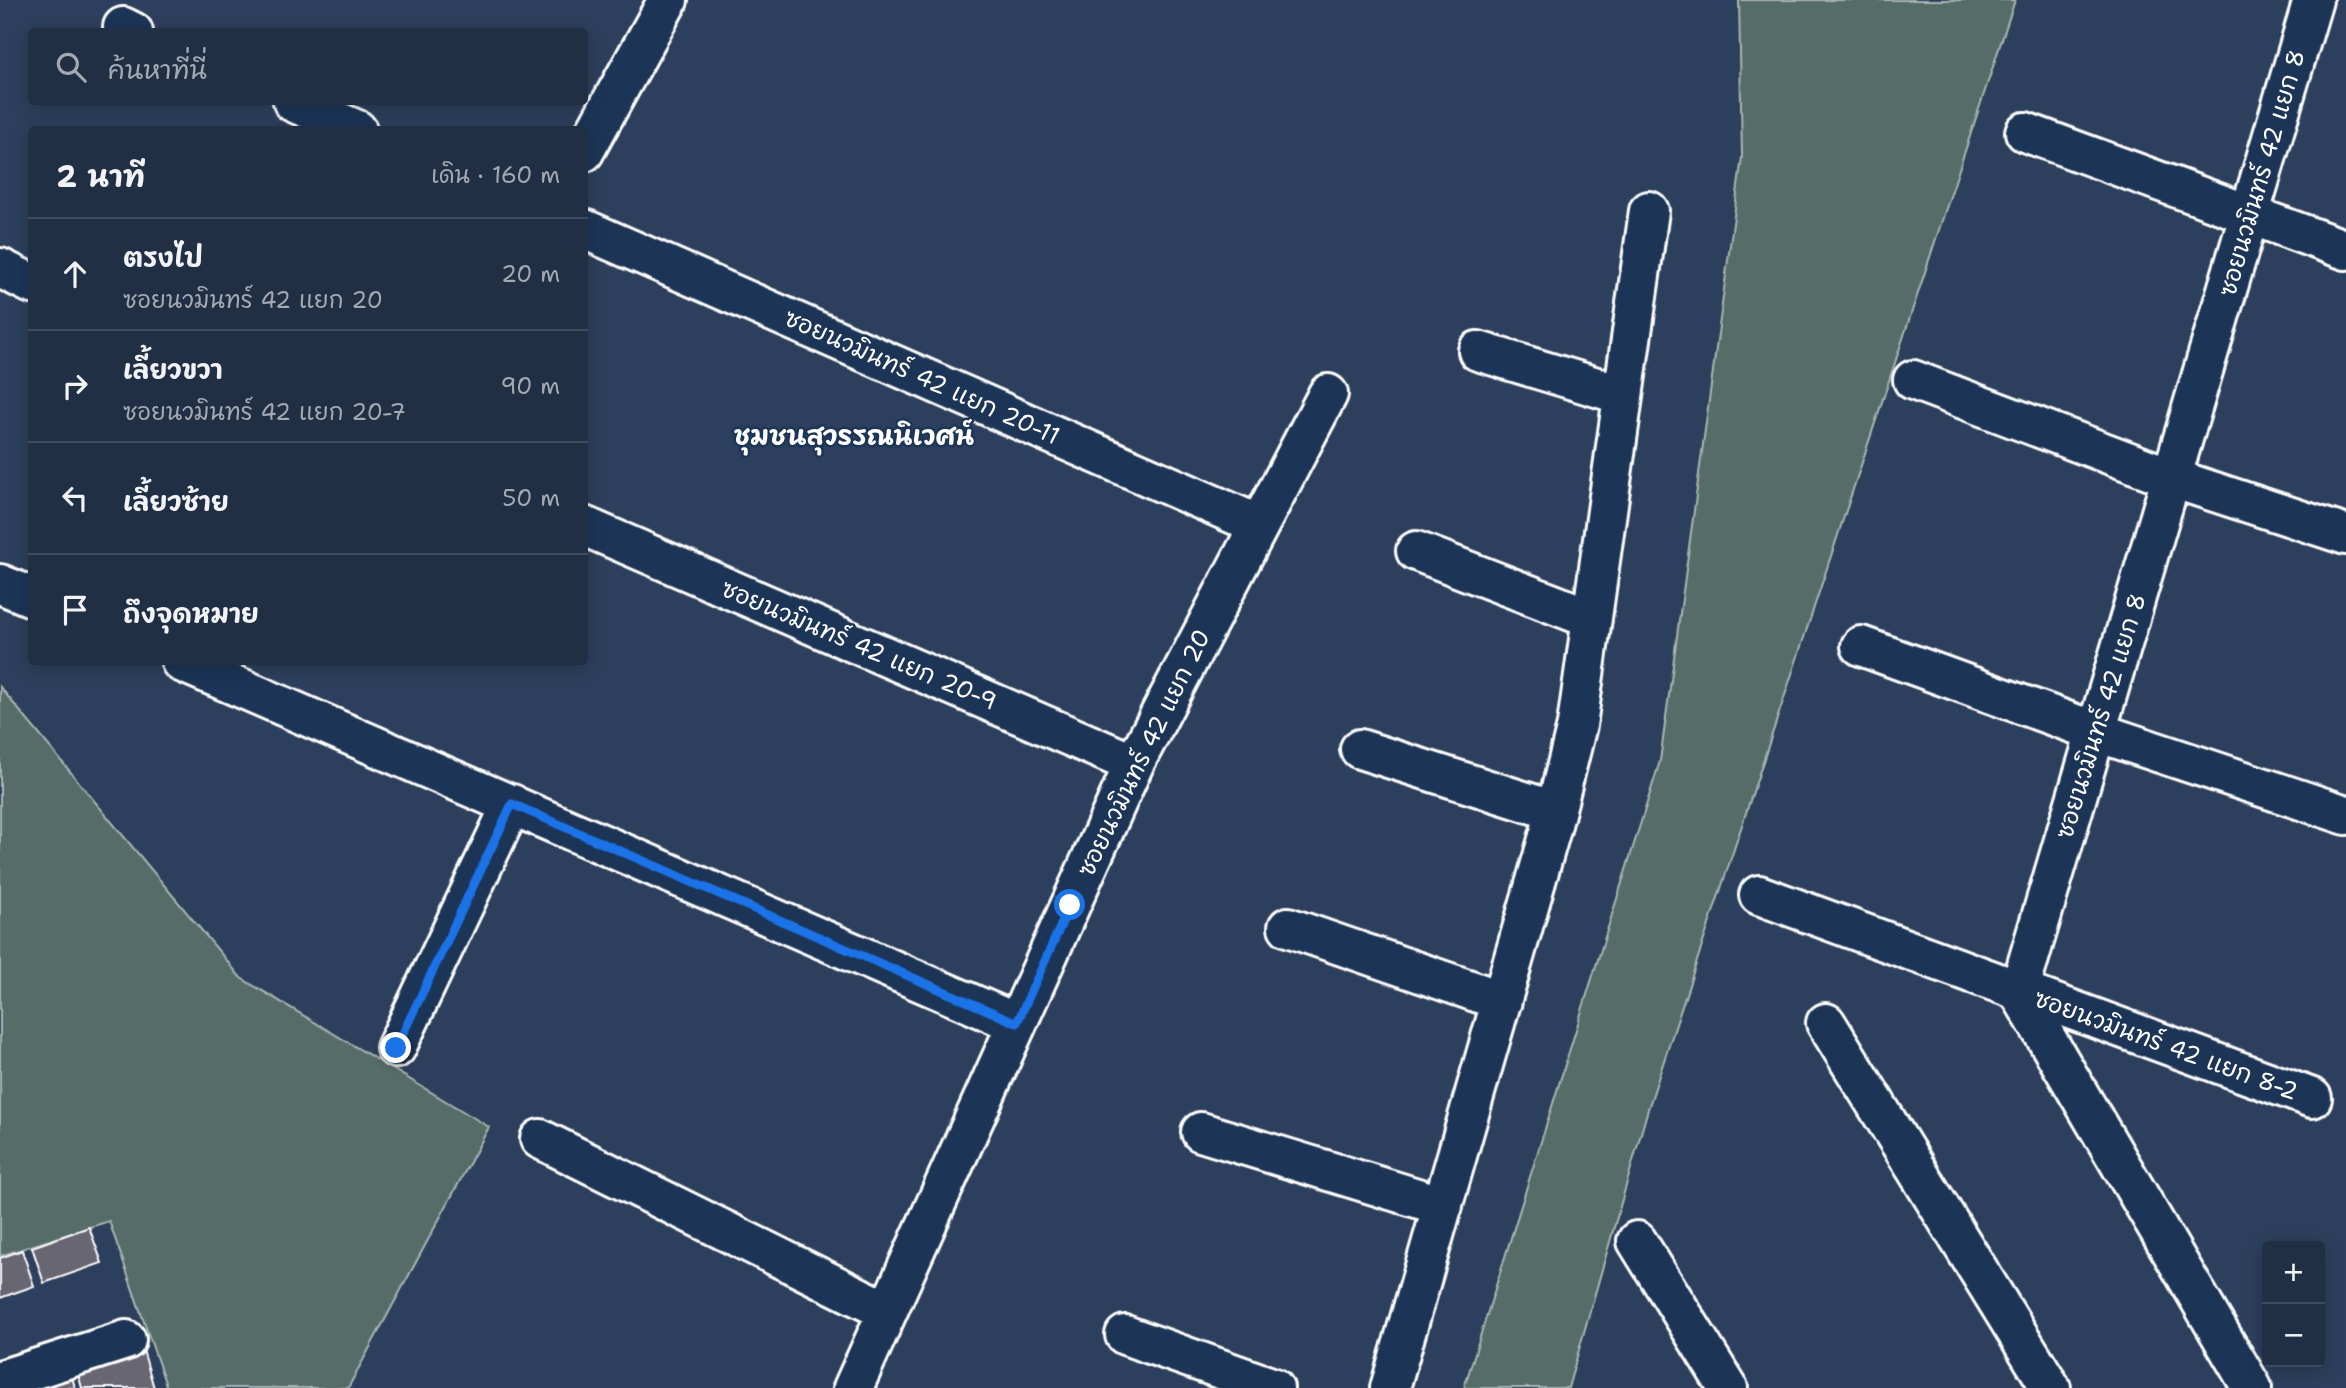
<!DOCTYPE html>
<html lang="th">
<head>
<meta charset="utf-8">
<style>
  :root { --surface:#212f45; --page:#29374c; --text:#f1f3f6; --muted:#a2a9b3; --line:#3e4a5e }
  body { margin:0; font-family:"Shantell Sans","Playpen Sans Thai",sans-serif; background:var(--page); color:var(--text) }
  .controls { position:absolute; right:21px; bottom:21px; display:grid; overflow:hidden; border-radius:7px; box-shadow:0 4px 18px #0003 }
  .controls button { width:63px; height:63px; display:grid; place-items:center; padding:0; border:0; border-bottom:2px solid var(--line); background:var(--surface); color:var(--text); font:35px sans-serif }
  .stop { position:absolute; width:21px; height:21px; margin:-16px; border:5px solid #1a73e8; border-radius:50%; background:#fff }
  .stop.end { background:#1a73e8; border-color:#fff; box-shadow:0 2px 7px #0008 }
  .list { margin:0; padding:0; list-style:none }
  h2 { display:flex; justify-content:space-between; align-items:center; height:91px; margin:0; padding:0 28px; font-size:30px }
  h2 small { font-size:23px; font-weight:400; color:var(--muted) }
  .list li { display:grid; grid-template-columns:46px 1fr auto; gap:21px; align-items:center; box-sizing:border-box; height:112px; padding:0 28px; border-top:2px solid var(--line) }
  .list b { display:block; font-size:26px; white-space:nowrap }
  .list p { margin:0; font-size:23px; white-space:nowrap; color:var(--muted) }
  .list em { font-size:23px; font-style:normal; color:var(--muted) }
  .icon { flex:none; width:38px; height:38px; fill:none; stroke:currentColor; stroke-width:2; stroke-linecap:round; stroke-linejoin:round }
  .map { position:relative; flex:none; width:2346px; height:1388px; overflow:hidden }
  .search { position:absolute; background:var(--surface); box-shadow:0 4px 18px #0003; left:28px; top:28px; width:560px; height:77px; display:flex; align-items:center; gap:18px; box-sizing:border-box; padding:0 24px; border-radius:7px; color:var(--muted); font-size:26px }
  .panel { position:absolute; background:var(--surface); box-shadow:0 4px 18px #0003; left:28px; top:126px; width:560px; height:539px; border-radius:7px }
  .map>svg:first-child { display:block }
  .green { fill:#576c67; stroke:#abb6b3; stroke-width:2 }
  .building { fill:#686671; stroke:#fff; stroke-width:2 }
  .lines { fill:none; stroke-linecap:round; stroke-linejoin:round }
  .street-casing { stroke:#fff; stroke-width:44 }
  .street { stroke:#1d3557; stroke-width:38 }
  .route { stroke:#1a73e8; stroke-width:9 }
  .labels { text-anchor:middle; stroke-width:5; stroke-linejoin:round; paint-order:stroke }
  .street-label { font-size:24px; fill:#fff; stroke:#1d3557 }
  .neighbourhood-label { font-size:26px; font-weight:bold; fill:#fff; stroke:#1d3557 }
</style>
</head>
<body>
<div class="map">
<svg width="2346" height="1388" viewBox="0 0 2346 1388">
  <rect width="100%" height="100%" fill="#2c3f5c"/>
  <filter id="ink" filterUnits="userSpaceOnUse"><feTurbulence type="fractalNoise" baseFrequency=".0143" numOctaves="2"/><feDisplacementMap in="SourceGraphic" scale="14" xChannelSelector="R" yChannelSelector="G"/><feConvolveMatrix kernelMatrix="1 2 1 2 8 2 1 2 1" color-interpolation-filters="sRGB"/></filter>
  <g filter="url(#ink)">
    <!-- green -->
    <path class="green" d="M1739 0H2015L1648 1109 1568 1388H1464L1660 761 1742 157Z
      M0 687 241 978 489 1127 348 1388H167L109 1221 0 1256Z"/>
    <!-- building -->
    <path class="building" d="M89 1227 102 1263 44 1283 32 1247Z
      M22 1250 34 1286 0 1298V1258Z
      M143 1350 154 1388H82L77 1370Z
      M71 1373 75 1388H18Z"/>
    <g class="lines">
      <defs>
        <path id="street" d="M123 27 133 32
          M293 102 357 130
          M2025 132 2346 250
          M584 152 668 0
          M584 229 1259 525
          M0 268 32 284
          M1478 351 1623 395
          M1913 380 2172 478 2346 535
          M584 526 1134 764
          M1416 551 1592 619
          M0 584 32 597
          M1861 646 2097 732 2346 815
          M181 662 1016 1023
          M1360 749 1555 811
          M1759 895 2312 1098
          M1288 927 1502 1001
          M1826 1023 2051 1388
          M396 1048 512 804
          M1201 1132 1443 1206
          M540 1139 887 1311
          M1637 1241 1728 1388
          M1125 1335 1274 1388
          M0 1380 126 1340
          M853 1388 1134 764 1328 394
          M1390 1388 1551 829 1577 725 1649 211
          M2252 1388 2019 992 2313 0"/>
      </defs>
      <!-- street casing -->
      <use href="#street" class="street-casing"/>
      <!-- street -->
      <use href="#street" class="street"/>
    </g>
  </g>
  <g class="lines" filter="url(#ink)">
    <!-- route -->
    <path class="route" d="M396 1048 512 804 1017 1023 1070 905"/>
  </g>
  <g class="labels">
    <!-- street labels -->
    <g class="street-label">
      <text transform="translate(2262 173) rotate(-74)" y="8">ซอยนวมินทร์ 42 แยก 8</text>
      <text transform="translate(922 377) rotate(24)" y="8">ซอยนวมินทร์ 42 แยก 20-11</text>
      <text transform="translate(859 645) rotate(23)" y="8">ซอยนวมินทร์ 42 แยก 20-9</text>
      <text transform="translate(2101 716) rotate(-73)" y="8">ซอยนวมินทร์ 42 แยก 8</text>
      <text transform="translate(1144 753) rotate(-64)" y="8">ซอยนวมินทร์ 42 แยก 20</text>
      <text transform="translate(2166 1045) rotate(20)" y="8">ซอยนวมินทร์ 42 แยก 8-2</text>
    </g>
    <!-- neighbourhood labels -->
    <g class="neighbourhood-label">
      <text x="854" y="445">ชุมชนสุวรรณนิเวศน์</text>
    </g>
  </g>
</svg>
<div class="controls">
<button>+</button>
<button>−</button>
</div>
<div class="stop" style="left:1070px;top:905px"></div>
<div class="stop end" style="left:396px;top:1048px"></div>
<div class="search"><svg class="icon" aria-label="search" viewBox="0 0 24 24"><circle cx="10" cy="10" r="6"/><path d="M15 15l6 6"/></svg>ค้นหาที่นี่</div>
<section class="panel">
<h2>2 นาที<small>เดิน · 160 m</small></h2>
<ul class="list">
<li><svg class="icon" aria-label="ahead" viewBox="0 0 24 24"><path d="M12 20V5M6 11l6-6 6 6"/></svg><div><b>ตรงไป</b><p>ซอยนวมินทร์ 42 แยก 20</p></div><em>20 m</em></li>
<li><svg class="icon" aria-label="right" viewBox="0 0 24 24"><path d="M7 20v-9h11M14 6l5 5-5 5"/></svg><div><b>เลี้ยวขวา</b><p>ซอยนวมินทร์ 42 แยก 20-7</p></div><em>90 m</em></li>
<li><svg class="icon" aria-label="left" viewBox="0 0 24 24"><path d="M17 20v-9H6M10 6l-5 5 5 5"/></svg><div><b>เลี้ยวซ้าย</b></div><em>50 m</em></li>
<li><svg class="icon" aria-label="arrive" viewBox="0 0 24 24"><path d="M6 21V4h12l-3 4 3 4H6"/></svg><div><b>ถึงจุดหมาย</b></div></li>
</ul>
</section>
</div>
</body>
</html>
